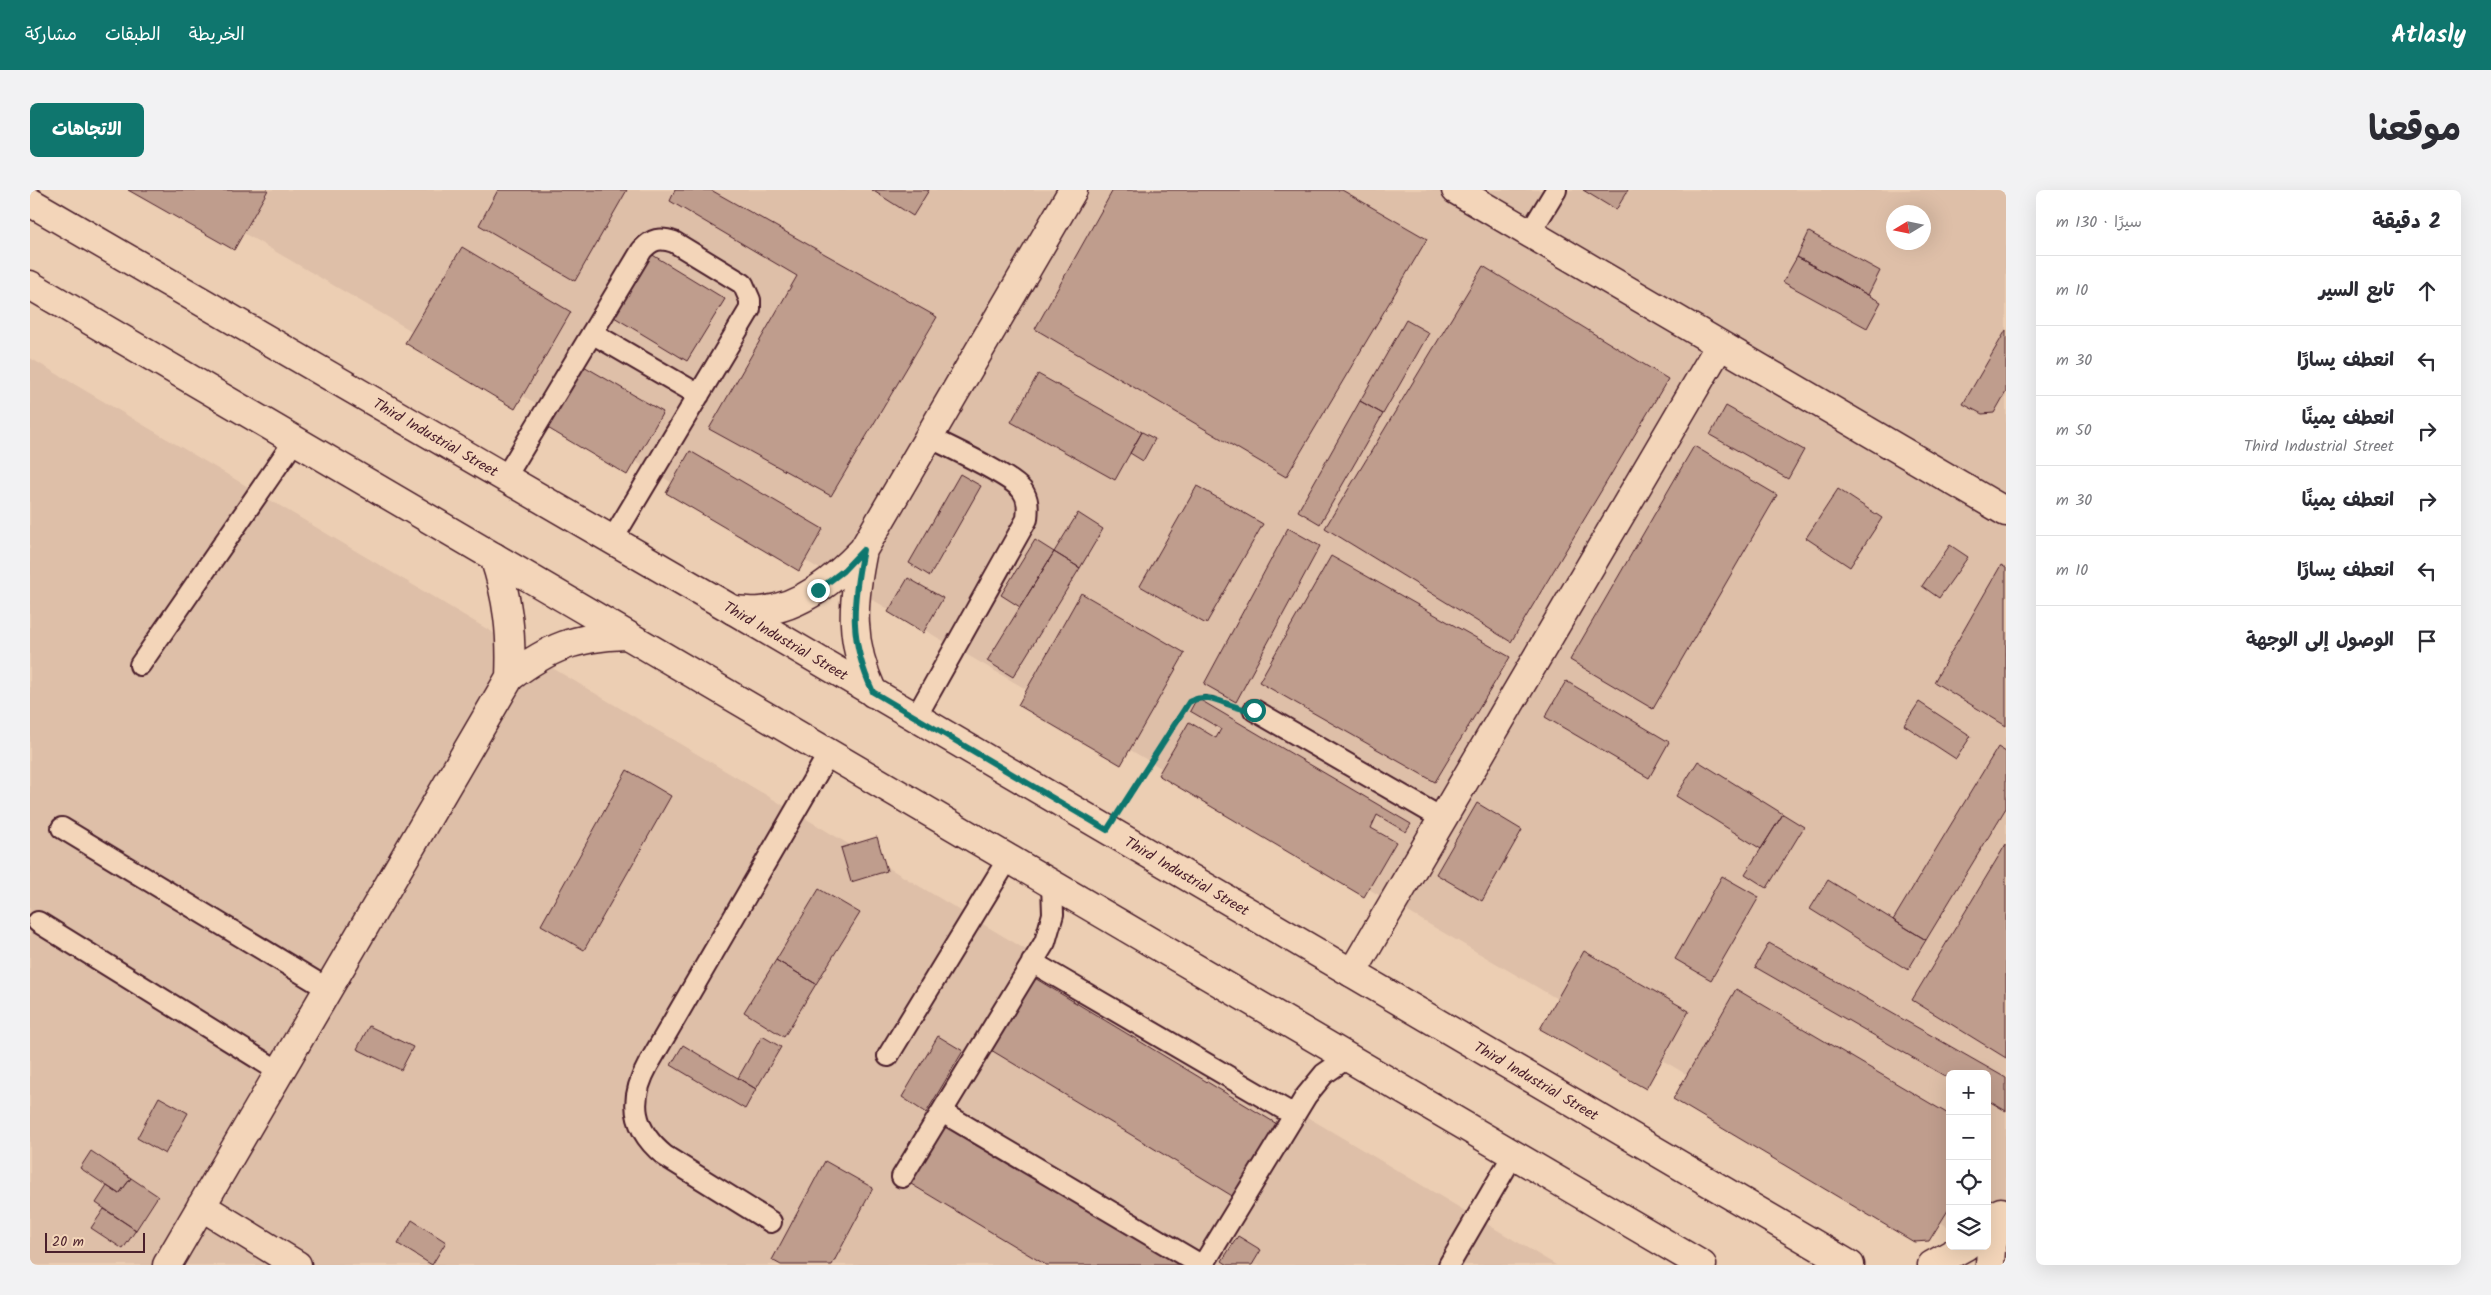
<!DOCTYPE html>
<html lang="ar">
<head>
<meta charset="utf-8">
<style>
  :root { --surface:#fff; --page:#f2f2f3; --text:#2b2b33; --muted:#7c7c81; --line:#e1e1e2; --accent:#0f766e }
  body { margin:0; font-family:Kalam,"Playpen Sans Arabic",sans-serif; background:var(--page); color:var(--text); direction:rtl }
  .controls { position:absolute; right:15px; bottom:15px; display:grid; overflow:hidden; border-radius:8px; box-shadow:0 5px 20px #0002 }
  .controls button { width:45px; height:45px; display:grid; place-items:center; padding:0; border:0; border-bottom:1px solid var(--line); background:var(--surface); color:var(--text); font:25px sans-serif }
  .compass { position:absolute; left:1856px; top:15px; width:45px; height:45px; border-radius:50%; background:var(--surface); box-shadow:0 5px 20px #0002; rotate:260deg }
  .scale { position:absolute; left:15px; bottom:12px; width:100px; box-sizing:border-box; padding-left:5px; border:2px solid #4a1f2b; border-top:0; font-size:14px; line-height:18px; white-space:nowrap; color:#4a1f2b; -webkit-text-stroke:4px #f3d5b9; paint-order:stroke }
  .stop { position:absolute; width:15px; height:15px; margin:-11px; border:4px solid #0f766e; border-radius:50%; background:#fff }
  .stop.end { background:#0f766e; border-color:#fff; box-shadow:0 1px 5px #0008 }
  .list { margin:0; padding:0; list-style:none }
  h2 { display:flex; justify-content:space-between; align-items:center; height:65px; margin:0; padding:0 20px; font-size:21px }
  h2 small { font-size:16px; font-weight:400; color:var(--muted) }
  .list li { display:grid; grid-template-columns:32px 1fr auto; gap:15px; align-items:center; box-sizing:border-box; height:70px; padding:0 20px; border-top:1px solid var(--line) }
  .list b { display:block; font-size:19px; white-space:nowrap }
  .list p { margin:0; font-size:16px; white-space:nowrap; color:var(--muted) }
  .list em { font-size:16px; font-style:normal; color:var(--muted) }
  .icon { flex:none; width:28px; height:28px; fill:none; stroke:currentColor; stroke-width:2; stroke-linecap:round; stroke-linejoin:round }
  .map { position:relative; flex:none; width:1976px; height:1075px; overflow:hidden; direction:ltr; border-radius:8px }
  header { display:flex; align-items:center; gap:30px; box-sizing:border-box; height:70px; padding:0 25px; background:var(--accent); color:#fff }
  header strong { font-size:24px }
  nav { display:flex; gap:28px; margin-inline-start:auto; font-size:18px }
  .intro { display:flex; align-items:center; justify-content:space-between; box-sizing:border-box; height:120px; padding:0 30px }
  h1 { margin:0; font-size:35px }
  .button { padding:12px 22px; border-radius:8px; background:var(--accent); color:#fff; font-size:18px; font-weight:700 }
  main { display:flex; gap:30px; padding:0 30px }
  aside { flex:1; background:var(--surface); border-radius:8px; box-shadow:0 5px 20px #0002 }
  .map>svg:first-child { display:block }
  .built { fill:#debfa8; fill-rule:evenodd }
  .building { fill:#bf9d8d; stroke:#4a1f2b }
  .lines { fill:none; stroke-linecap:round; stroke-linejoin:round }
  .lane-casing { stroke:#4a1f2b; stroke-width:24 }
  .street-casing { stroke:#4a1f2b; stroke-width:31 }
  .primary-casing { stroke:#4a1f2b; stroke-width:31 }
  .path { stroke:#4a1f2b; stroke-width:3; stroke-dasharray:4 4; stroke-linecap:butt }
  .lane { stroke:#f3d5b9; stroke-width:20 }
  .street { stroke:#f3d5b9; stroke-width:28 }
  .primary { stroke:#f3d5b9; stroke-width:28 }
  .route { stroke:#0f766e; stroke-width:6 }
  .labels { text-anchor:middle; stroke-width:4; stroke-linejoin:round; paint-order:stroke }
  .street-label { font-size:15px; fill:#4a1f2b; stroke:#f3d5b9 }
</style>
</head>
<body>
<header>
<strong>Atlasly</strong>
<nav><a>الخريطة</a><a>الطبقات</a><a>مشاركة</a></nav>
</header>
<div class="intro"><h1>موقعنا</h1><a class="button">الاتجاهات</a></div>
<main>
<aside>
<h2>2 دقيقة<small>سيرًا · 130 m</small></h2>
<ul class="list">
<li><svg class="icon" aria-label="ahead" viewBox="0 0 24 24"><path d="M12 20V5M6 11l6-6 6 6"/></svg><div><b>تابع السير</b></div><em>10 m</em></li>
<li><svg class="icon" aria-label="left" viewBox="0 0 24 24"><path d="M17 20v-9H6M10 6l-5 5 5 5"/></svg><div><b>انعطف يسارًا</b></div><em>30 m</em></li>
<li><svg class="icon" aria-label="right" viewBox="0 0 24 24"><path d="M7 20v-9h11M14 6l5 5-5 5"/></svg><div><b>انعطف يمينًا</b><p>Third Industrial Street</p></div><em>50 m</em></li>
<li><svg class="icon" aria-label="right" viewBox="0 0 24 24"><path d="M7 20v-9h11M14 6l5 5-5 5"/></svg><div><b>انعطف يمينًا</b></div><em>30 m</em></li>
<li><svg class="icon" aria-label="left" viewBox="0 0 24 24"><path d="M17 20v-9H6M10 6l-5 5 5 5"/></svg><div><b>انعطف يسارًا</b></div><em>10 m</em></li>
<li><svg class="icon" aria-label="arrive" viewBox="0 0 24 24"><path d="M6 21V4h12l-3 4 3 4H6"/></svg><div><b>الوصول إلى الوجهة</b></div></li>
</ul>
</aside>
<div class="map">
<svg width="1976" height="1075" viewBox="0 0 1976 1075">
  <rect width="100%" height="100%" fill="#ecceb3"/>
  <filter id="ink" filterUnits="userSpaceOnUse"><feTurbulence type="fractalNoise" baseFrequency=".02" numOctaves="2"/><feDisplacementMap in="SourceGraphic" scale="10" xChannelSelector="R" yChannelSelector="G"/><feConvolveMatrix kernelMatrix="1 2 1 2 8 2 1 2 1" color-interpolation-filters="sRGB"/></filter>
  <g filter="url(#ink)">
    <!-- built -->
    <path class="built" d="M140 0H1976V1071L1950 1056H1957V884H1920V1038ZM1864 22H1894V52H1864Z
      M0 168 193 282 1526 1075H0Z"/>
    <!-- building -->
    <path class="building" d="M98 0H238L204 60Z
      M468 0H597L545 91 449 35Z
      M645 0H681L907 127 801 306 679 239 767 86 640 11Z
      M842 0H899L883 26Z
      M1083 0H1312L1397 49 1256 287 1005 139Z
      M1553 0H1598L1586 20Z
      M1779 42 1850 81 1838 105 1767 67Z
      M432 57 541 122 485 219 375 153Z
      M621 64 695 109 657 171 584 127Z
      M1767 67 1851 112 1837 138 1753 92Z
      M1453 76 1638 189 1481 452 1295 338Z
      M1376 130 1399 143 1353 224 1330 211Z
      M1976 140V202L1964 223 1952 224 1933 214Z
      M552 175 633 222 597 285 516 237Z
      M1008 184 1112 242 1085 290 981 232Z
      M1330 211 1353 224 1290 334 1268 321Z
      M1696 216 1774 260 1758 289 1680 245Z
      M1112 242 1125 249 1113 271 1100 263Z
      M1664 256 1747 305 1623 519 1540 470Z
      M660 261 793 339 769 381 636 303Z
      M930 284 951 296 900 386 879 373Z
      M1167 296 1233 334 1176 434 1110 396Z
      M1808 299 1852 328 1820 377 1776 348Z
      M1048 323 1073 339 1050 378 1024 362Z
      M1258 338 1290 356 1206 512 1174 494Z
      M1005 350 1024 362 990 417 971 405Z
      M1920 355 1938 367 1909 408 1892 396Z
      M1024 362 1050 378 983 487 957 471Z
      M1301 366 1480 467 1405 592 1229 492Z
      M1971 375 1976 378V536L1904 492Z
      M878 388 913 408 893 443 858 422Z
      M1051 403 1155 463 1091 575 988 515Z
      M1536 491 1639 552 1619 588 1515 527Z
      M1167 508 1381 634 1376 642 1347 625 1341 638 1366 652 1334 707 1128 585 1159 532 1186 548 1191 539 1160 521Z
      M1889 512 1941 546 1926 569 1874 535Z
      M1968 557 1976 562V618L1896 750 1863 730Z
      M1668 571 1753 624 1731 659 1646 606Z
      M597 580 641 606 554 760 511 735Z
      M1447 613 1492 640 1452 711 1406 684Z
      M1753 624 1774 637 1737 698 1715 684Z
      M847 647 857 681 821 692 811 658Z
      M1976 654V868L1882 810Z
      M1692 686 1729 707 1681 790 1645 769Z
      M1798 690 1896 750 1878 780 1780 719Z
      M789 699 830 723 786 794 746 770Z
      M1739 753 1976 888V921L1957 910V884H1920V889L1725 777Z
      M1554 761 1659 821 1616 899 1510 839Z
      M746 770 786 794 754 847 714 822Z
      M1003 787 1247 934 1204 1007 961 860Z
      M1706 799 1920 925V1017L1899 1051 1884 1052 1643 909Z
      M339 836 383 857 371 880 327 859Z
      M732 846 751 857 726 899 708 888Z
      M908 846 933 861 896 923 872 907Z
      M653 855 726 899 715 919 641 875Z
      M129 907 158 923 135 964 107 948Z
      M912 929 1158 1075H1016L876 991Z
      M61 961 101 988 89 1004 50 978Z
      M795 971 843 998 802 1075H751L742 1070Z
      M101 988 128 1006 106 1040 66 1013 77 996 89 1004Z
      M74 1019 106 1040 93 1059 61 1038Z
      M382 1030 416 1052 402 1075 368 1054Z
      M1208 1046 1231 1060 1222 1075H1198L1192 1071Z"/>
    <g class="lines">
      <defs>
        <path id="lane" d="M1500 43 1526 0
          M562 143 669 205
          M475 288 612 60C622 49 630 47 644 52L713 94 720 110V119L582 350
          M110 475 265 250
          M1224 520 1413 629
          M886 527 997 329C998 319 999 309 992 300 980 285 919 257 899 247
          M32 638 298 799
          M8 732 250 882
          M1002 772 1264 925
          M858 866 978 669
          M912 922 1171 1075
          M872 987 1015 752 1023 724 1022 694
          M741 1032 635 966C603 940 598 911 618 875L799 563
          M1173 1075 1276 906 1294 884 1317 868
          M1419 1075 1483 965"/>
        <path id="street" d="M1426 0 1976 322
          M833 360C822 414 819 451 843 503
          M464 367C478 408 482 444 480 487
          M703 420C712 420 722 422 731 421 772 417 806 388 833 360L1043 0
          M1322 783 1690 155
          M171 1016 267 1075
          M137 1075 480 487C520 457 545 447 596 445
          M1902 1075 1936 1056
          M1960 1075 1961 1059 1971 1022"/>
        <g id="primary">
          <path id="s1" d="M0 12 703 420 1820 1075"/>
          <path d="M0 95 1672 1075"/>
        </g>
      </defs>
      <!-- lane casing -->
      <use href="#lane" class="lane-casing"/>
      <!-- street casing -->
      <use href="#street" class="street-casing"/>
      <!-- primary casing -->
      <use href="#primary" class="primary-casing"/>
      <!-- path -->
      <path class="path" d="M1094 614 1159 512C1174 503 1184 507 1198 515"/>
      <!-- lane -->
      <use href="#lane" class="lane"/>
      <!-- street -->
      <use href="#street" class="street"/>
      <!-- primary -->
      <use href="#primary" class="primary"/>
    </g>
  </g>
  <g class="lines" filter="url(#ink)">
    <!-- route -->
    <path class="route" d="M788 400 813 381 833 360C822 414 819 451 843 502L1077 640 1159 512C1183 499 1199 521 1224 520"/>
  </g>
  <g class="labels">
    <!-- street labels -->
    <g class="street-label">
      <text dy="5" stroke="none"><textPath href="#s1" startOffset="469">Third Industrial Street</textPath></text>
      <text dy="5" stroke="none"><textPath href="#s1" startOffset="874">Third Industrial Street</textPath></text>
      <text dy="5" stroke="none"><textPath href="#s1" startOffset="1339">Third Industrial Street</textPath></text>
      <text dy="5" stroke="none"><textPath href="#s1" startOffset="1744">Third Industrial Street</textPath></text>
    </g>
  </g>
</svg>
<div class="controls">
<button>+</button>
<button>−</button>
<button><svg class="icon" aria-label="locate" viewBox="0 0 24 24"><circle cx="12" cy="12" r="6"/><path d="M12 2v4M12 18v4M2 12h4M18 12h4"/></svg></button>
<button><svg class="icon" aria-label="layers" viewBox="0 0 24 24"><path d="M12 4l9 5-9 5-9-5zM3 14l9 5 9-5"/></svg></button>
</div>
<svg class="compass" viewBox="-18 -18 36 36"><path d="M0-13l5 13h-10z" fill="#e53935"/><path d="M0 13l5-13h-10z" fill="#7c7c81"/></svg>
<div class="scale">20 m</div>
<div class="stop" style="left:1224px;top:520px"></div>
<div class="stop end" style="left:788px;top:400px"></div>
</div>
</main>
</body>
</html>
